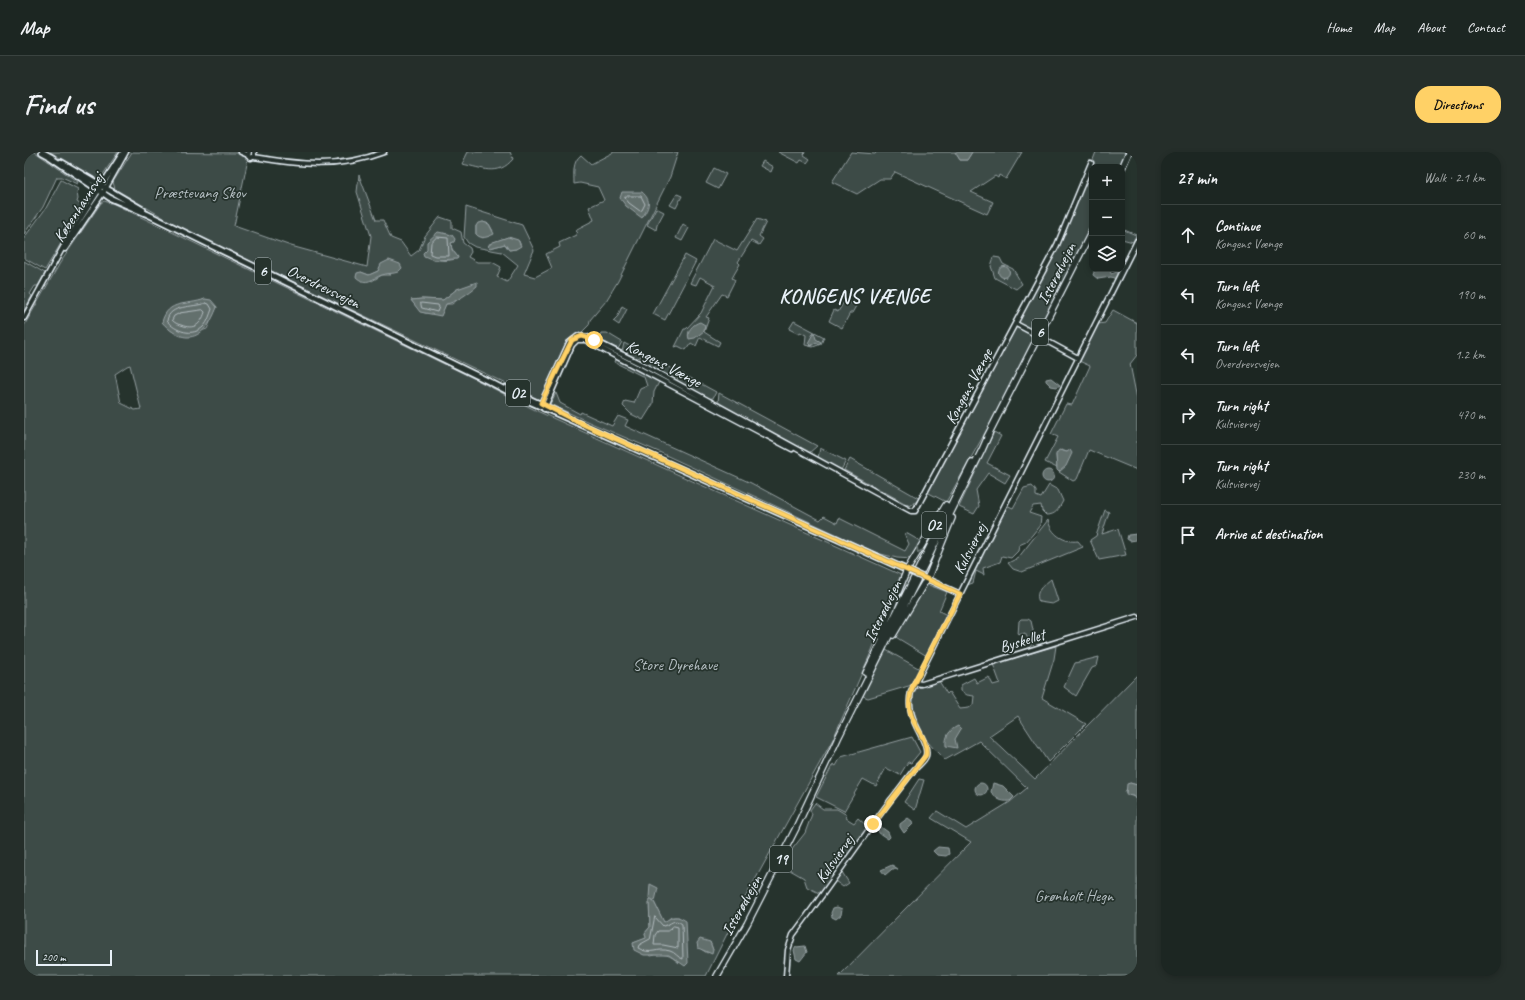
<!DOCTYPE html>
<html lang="en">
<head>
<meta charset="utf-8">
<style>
  :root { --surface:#1c2622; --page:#252e2a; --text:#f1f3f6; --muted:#a0a5a5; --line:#3a4340; --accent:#ffd166 }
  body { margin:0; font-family:Caveat,sans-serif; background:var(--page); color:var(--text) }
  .controls { position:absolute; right:12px; top:12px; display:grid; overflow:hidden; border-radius:8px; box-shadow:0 2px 6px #0003 }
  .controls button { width:36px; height:36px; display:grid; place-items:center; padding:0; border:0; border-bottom:1px solid var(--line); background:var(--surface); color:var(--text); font:20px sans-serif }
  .scale { position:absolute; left:12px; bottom:10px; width:76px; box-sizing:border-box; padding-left:4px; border:2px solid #e8f1f8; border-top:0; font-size:11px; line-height:14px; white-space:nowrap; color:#e8f1f8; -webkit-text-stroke:3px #26332d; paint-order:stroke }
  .stop { position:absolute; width:12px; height:12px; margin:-9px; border:3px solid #ffd166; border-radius:50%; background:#fff }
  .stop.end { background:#ffd166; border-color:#fff; box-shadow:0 1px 4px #0008 }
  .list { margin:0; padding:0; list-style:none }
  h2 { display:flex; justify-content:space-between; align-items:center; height:52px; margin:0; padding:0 16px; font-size:17px }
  h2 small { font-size:13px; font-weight:400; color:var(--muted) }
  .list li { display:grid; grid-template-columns:26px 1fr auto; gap:12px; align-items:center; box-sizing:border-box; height:60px; padding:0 16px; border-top:1px solid var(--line) }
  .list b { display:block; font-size:15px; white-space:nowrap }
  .list p { margin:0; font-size:13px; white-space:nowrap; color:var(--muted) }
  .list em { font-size:13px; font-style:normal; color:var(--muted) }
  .icon { flex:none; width:22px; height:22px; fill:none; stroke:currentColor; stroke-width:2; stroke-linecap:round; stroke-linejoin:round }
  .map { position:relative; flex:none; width:1113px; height:824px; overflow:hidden; border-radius:16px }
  header { display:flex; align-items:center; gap:24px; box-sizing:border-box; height:56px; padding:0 20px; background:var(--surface); border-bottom:1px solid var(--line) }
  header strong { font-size:19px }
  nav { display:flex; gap:22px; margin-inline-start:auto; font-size:14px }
  .intro { display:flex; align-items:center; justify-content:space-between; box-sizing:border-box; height:96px; padding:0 24px }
  h1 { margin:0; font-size:28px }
  .button { padding:10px 18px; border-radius:16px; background:var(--accent); color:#111; font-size:14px; font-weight:700 }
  main { display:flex; gap:24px; padding:0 24px }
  aside { flex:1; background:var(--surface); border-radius:16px; box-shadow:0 2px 6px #0003 }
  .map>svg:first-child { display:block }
  .green { fill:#3e4b47; stroke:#939ea0; fill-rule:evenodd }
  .water { fill:#636f6d; stroke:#98a3a5 }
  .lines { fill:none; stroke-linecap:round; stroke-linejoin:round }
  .shore { stroke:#b3bdc0; stroke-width:1 }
  .secondary-casing { stroke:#e8f1f8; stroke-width:7 }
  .primary-casing { stroke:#e8f1f8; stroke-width:8 }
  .highway-casing { stroke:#e8f1f8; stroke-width:8 }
  .secondary { stroke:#26332d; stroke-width:4 }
  .primary { stroke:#26332d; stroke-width:4.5 }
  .highway { stroke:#26332d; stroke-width:5.5 }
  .primary-bridge-casing { stroke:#e8f1f8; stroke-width:8; stroke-linecap:butt }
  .primary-bridge { stroke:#26332d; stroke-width:4.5 }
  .oneway { stroke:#6a7674 }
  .route { stroke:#ffd166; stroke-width:5 }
  .labels { text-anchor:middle; stroke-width:3.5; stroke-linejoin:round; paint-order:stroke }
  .shield { fill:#26332d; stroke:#aeb8bb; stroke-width:1 }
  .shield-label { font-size:15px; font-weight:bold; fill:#e8f1f8 }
  .park-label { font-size:16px; fill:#b5bfc3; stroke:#26332d }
  .street-label { font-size:16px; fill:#e8f1f8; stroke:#26332d }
  .district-label { font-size:20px; font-weight:bold; letter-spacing:1px; fill:#e8f1f8; stroke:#26332d }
</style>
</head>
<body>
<header>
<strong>Map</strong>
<nav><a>Home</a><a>Map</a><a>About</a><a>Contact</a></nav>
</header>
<div class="intro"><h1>Find us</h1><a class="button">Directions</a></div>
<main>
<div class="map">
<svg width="1113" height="824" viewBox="0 0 1113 824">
  <rect width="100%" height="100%" fill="#26332d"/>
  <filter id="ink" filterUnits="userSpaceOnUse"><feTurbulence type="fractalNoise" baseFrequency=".025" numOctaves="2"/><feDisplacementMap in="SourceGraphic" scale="8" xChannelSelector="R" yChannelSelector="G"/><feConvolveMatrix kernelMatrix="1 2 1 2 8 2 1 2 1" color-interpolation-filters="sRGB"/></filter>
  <g filter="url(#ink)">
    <!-- green -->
    <path class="green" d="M0 0H11L54 30 53 32 38 25H33L19 55 0 82Z
      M26 0H94L76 27 72 28Z
      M108 0 217 1 224 7 210 74 267 94 343 115 347 84 333 40 335 23 352 68H359L367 86 377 90 387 104 395 98 401 84 416 65 428 69V76L437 80 439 91 446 96 447 100 444 105 453 110H468L477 115 473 125 483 130 494 113 478 100 451 95 444 91 440 85 442 55 498 73 510 98 500 122 511 125 528 116 522 102 536 95 535 91 552 83 553 77 570 68 565 55 580 48 574 35 556 31 550 32C550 21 548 10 557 3L567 12 590 0H654L646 25 594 129 582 149 566 168 565 173 557 181 546 187 516 248 199 96 152 73 91 37 89 30ZM459 70 465 72 469 79 459 86 452 82V74ZM419 81 428 83 427 95 434 106C421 111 410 108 399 101ZM484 85 495 89 496 92 492 97 485 98 481 92 466 96 465 92ZM356 117 367 123H358L348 129 337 120 345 123 354 119ZM433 137 443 140 428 152H422L419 158C401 163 399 164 387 148L398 147 419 148Z
      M444 0H486L489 7C474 25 459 16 438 12Z
      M754 0H781L780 3 786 7 783 11 777 8 775 11Z
      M827 0 851 2 853 0H931L936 8H943L948 0H998L982 27 975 23 974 26 971 24 947 40 969 50 963 62 871 20 866 27H856L833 42 808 30Z
      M1072 0H1101L1095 15H1068V72L974 258 922 350 903 340 1039 86Z
      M739 9 749 15 747 20 736 14Z
      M690 16 702 22 694 37 682 31Z
      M37 28 54 37 53 40 54 47 53 50 57 53 59 50 61 51 21 118 19 117 0 106V86L22 56Z
      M653 42 658 44 652 56 646 53Z
      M80 49 90 52 447 225 513 259 877 423 848 498 809 587 721 746 682 824H0V174L36 111 77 51ZM181 147 193 155 183 177C162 184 154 188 138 170L159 152 172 151ZM106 213 117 257 111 258 97 251 91 222 103 214ZM625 747 630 750 640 771 647 765H655V811C645 802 640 801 627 804L609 791 623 786 621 781 626 775ZM686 790 689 798 683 801 677 797Z
      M632 56 640 60 633 73 632 78 623 73Z
      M733 67 742 70 735 84 739 87 735 93 727 89 714 110 716 112 708 126 711 128 703 144 698 142 682 165 685 166 680 180 696 190 694 194 676 185 672 194 667 191 662 198 654 194 651 195 660 177H662L677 161 691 133 676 125 672 133 666 131 689 87 713 99Z
      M659 72 665 76 658 89 652 86Z
      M1098 77 1112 83 1109 90 1098 87Z
      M661 103 672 109 641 168 629 162Z
      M970 105 976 106 979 112 989 117 998 132 992 137 971 126 967 114Z
      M0 109 21 121 14 134H11L6 142 8 144 0 159Z
      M821 148 832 154 828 161H826L818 176 805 169 810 158 814 160Z
      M598 154 603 157 595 173 589 169 594 164Z
      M1089 158 1113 171V203L1106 212 1113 247V318L1065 298 1053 327 1049 329 1035 320C1041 314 1047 307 1046 298L1043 300 1037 298 1032 303 1033 316 1021 310 1034 285 1027 282 1042 252 1048 253 1066 214 1055 209 1074 172 1081 171Z
      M770 169 800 185 797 192 789 195 781 193 782 183 776 180 775 182 765 177Z
      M577 181H583L598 190 594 197 575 187Z
      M600 191 619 201 621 203 611 207 598 200Z
      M591 207 635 230 630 240 629 252 619 268 607 262 599 254 601 249 610 251 616 237 623 234 620 225 590 210Z
      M627 207 653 219 654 221 650 228 628 216 626 213Z
      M657 221 692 240 689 246 683 247 652 229Z
      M532 241 536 251 556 262 557 260 588 274 594 264 604 268 601 274 727 331 796 368 800 364 813 371 815 366 881 399 885 392 881 383 882 381 896 389 901 384 888 407 873 406 853 401 635 300 567 271 526 252Z
      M695 241 793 294 785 301 773 294 694 250Z
      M970 280 977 284 963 311 986 323 981 331 964 321 952 338 955 354 950 362 935 355Z
      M796 296 822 309 817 318 794 306Z
      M826 307 896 347 886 354 820 318Z
      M1025 333 1034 338 1039 349C1034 358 1032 363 1022 363L1018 359 1017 353 1009 354 1005 361 1017 365 1016 373 1009 382 1002 390 995 393 994 399 987 406 978 404 976 410 959 416 960 423 952 419 949 431 943 433 982 353 989 356 1000 336 1008 334 1012 339V344L1017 346Z
      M1081 358 1085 360 1078 382 1094 377 1102 403 1075 408 1066 388 1072 384Z
      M1024 368C1027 382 1040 391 1054 389L1059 395 998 420 989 417 984 411 994 406Z
      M1027 427 1034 449 1028 452 1015 450C1010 439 1019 434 1027 427Z
      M902 432 923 440 915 459 923 463 903 504 870 484Z
      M997 467H1004L1007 469 1009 478 1008 493 1003 492 1004 487 1001 481 994 483 995 469Z
      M1032 494 1030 507 1018 546 1062 572 1024 610 994 564 965 584 1011 627 1113 523V633L1106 631 1101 640 1113 647V824H815L947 690 907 666 913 659 942 677 986 650 1003 636 955 589 921 608C903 591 877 563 891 537L915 529 923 542 925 540 936 557 945 556 949 553 950 544 943 543 937 539V533L950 526 953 531 965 525 969 533 976 531 969 512Z
      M862 498 896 517 888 533 844 546 839 544Z
      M1075 505 1073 514 1068 516 1052 544 1040 535 1051 511Z
      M888 585 896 600 887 611 884 610 876 623 862 616 852 634 839 627 820 659 792 645 809 612 812 614 817 605Z
      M895 627 900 628 891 658 880 650Z
      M791 651 799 657H813L823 663 822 666 830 671 834 666 845 676 797 742 783 735 780 726 759 714 766 700 781 681 788 662 786 658Z
      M818 720 825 731 819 735 811 729Z"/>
    <!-- water -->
    <path class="water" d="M931 0H948L943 8H936Z
      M598 40H618C628 49 625 55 618 66L602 54 596 46Z
      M459 70 465 72 470 82C464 85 457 88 452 82V74L454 71Z
      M414 80 428 83 431 87 430 90 427 91 428 98 434 105 433 107 410 108 400 104 399 101 403 97V90Z
      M484 85 494 88 497 94 492 97 485 98 481 92 466 96 464 94 469 90Z
      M365 108 376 112 378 116 374 120C369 122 363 121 358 123 348 126 343 135 332 125L333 121 337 120 345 123 354 119 357 112Z
      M974.5 120a5.5 5.5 0 1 1 11 0a5.5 5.5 0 1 1-11 0Z
      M1071 117H1086L1087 122 1093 120 1092 127 1087 125 1074 127 1069 123Z
      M453 130V134C446 140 431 151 422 152L417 164 396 160 387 148 398 147 419 148 433 137Z
      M181 147 187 148 193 155C182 185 162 197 138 170 144 147 163 154 181 147Z
      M676 170 681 173 680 179 671 186 665 187C662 179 669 172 676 170Z
      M790 180 792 187 797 190 795 192 792 190 787 194 784 191Z
      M1027 226 1036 233 1033 235 1027 234 1022 229V227Z
      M1035 298 1043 300 1046 298 1048 301 1042 314 1035 320 1033 318 1032 302Z
      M1018 324a6 6 0 1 1 12 0a6 6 0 1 1-12 0Z
      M1113 382 1112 388 1106 389 1103 387 1104 383Z
      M934 574 937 577 931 587 933 596 922 594C921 585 925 578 934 574Z
      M951 637a6 6 0 1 1 12 0a6 6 0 1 1-12 0Z
      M969 631 979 634 990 645 986 649C976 650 973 647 967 640Z
      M1106 631 1113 633V647L1109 644 1102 643 1103 632Z
      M884 666 888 669 889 672 880 681 876 675V672Z
      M857 675 864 680 866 685 864 687 855 681 854 678Z
      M914 695 924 696 925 702 922 704 913 703 909 699Z
      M868 713 874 717H868L861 723 857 718Z
      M626 732 634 736 631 749 625 746Z
      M625 747 630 750 640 770C649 764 653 763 662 769L664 811 661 814 645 803H620L610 798 609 791 622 786 621 781 626 775Z
      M813 755 818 757 817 763 812 767 808 765 807 761 809 756Z
      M676 787 686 790 689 798 688 802 674 796 673 791Z
      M781 794 783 800 776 809 772 807 770 798 772 795Z"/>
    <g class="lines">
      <!-- shore -->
      <path class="shore" d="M602 44H617L621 52 618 58 616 59 605 51 601 46Z
        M413 85 424 86 425 104H411L406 102 407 91Z
        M182 151 185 152 188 157C186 162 184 170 180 174 169 186 151 179 143 169 145 152 169 156 182 151Z
        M397 151 414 153 415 155 413 160 398 156Z
        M179 158 181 160C177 173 170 178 157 173 153 172 151 171 148 168L150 164 156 161Z
        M631 765 639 774C647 773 650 765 658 772L659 807C654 806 651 800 646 799 633 795 627 804 614 796L615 793 626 787Z
        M650 774 654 775V796L639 793H630L631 783 634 779H643Z"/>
      <defs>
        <path id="secondary" d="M217 0 224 3
          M225 0 224 4 227 6 230 4V0
          M230 5C276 13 315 17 360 0
          M41 97 79 41 102 0
          M0 166 43 88 99 0
          M992 172 1011 182
          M1017 186 1054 206
          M516 254 545 191 554 184 563 185 619 213 887 359H891L1033 93 1067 11
          M520 257 548 193 553 188H561L768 297
          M903 427 936 442
          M891 531 898 532 1113 465
          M762 824 764 798 769 783C802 739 833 693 866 649 874 639 882 628 890 618 894 613 900 610 902 604 906 588 880 568 887 540L1113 89"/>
        <path id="primary" d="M18 0 29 6
          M26 5 86 46 123 62 466 230 489 242 885 419
          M37 10 119 58
          M482 236 542 264"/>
        <path id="highway" d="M1098 16 1105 0
          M963 285 1068 79
          M869 483 905 423 928 366
          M856 484 883 418 922 353
          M842 521 948 311
          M693 824 723 772 771 678 814 586 958 298 965 282"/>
      </defs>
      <!-- secondary casing -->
      <use href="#secondary" class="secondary-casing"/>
      <!-- primary casing -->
      <use href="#primary" class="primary-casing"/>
      <!-- highway casing -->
      <use href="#highway" class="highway-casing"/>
      <!-- secondary -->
      <use href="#secondary" class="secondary"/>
      <!-- primary -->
      <use href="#primary" class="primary"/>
      <!-- highway -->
      <use href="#highway" class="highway"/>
      <defs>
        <path id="primary-bridge" d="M885 419 900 426"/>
      </defs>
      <!-- primary-bridge casing -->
      <use href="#primary-bridge" class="primary-bridge-casing"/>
      <!-- primary-bridge -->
      <use href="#primary-bridge" class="primary-bridge"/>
    </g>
    <!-- one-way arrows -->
    <defs><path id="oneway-chevron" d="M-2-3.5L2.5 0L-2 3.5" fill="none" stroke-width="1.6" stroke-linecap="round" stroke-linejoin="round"/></defs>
    <use class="oneway" href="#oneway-chevron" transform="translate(895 398) rotate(121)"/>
  </g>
  <g class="lines" filter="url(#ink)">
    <!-- route -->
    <path class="route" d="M570 188 558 184 548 188 517 251 552 269 936 442 890 531C874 571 905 577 902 603L849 672"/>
  </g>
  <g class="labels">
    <!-- shield labels -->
    <g class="shield">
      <rect x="231" y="106" width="16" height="26" rx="3"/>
      <rect x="1008" y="167" width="16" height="26" rx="3"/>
      <rect x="482" y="228" width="24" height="26" rx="3"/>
      <rect x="898" y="360" width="24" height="26" rx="3"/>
      <rect x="746" y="694" width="22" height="26" rx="3"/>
    </g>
    <g class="shield-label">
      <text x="239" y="124">6</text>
      <text x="1016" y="185">6</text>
      <text x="494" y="246">O2</text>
      <text x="910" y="378">O2</text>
      <text x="757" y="712">19</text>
    </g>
    <!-- park labels -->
    <g class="park-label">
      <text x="176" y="46">Præstevang Skov</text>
      <text x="651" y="518">Store Dyrehave</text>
      <text x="1050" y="749">Grønholt Hegn</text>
    </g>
    <!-- street labels -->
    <g class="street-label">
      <text transform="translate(54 55) rotate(-57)" y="6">Københavnsvej</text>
      <text transform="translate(1032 121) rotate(-63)" y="6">Isterødvejen</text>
      <text transform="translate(300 134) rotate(26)" y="6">Overdrevsvejen</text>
      <text transform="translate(640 211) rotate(28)" y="6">Kongens Vænge</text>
      <text transform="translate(944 234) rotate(-62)" y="6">Kongens Vænge</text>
      <text transform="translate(945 396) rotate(-63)" y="6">Kulsviervej</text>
      <text transform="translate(858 459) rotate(-64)" y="6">Isterødvejen</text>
      <text transform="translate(998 488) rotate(-17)" y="6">Byskellet</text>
      <text transform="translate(810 706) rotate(-55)" y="6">Kulsviervej</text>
      <text transform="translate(717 753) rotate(-61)" y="6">Isterødvejen</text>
    </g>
    <!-- district labels -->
    <g class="district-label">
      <text x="831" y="151">KONGENS VÆNGE</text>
    </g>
  </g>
</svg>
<div class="controls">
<button>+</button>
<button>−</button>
<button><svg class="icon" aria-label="layers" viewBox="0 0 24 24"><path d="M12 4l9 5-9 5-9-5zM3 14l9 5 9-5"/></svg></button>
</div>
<div class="scale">200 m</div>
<div class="stop" style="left:570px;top:188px"></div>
<div class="stop end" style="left:849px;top:672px"></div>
</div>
<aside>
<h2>27 min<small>Walk · 2.1 km</small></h2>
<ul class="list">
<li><svg class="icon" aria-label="ahead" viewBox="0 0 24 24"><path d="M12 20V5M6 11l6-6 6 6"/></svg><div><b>Continue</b><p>Kongens Vænge</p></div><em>60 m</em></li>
<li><svg class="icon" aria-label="left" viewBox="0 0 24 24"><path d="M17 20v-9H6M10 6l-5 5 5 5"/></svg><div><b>Turn left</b><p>Kongens Vænge</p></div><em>190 m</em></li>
<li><svg class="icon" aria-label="left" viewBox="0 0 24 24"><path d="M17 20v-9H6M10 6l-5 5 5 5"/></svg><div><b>Turn left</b><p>Overdrevsvejen</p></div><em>1.2 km</em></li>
<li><svg class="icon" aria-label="right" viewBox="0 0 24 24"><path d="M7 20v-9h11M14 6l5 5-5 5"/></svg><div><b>Turn right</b><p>Kulsviervej</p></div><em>470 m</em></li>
<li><svg class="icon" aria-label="right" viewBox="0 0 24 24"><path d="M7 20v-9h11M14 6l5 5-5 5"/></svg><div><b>Turn right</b><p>Kulsviervej</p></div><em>230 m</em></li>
<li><svg class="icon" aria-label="arrive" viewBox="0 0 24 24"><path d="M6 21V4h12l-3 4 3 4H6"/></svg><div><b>Arrive at destination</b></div></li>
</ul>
</aside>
</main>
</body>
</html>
